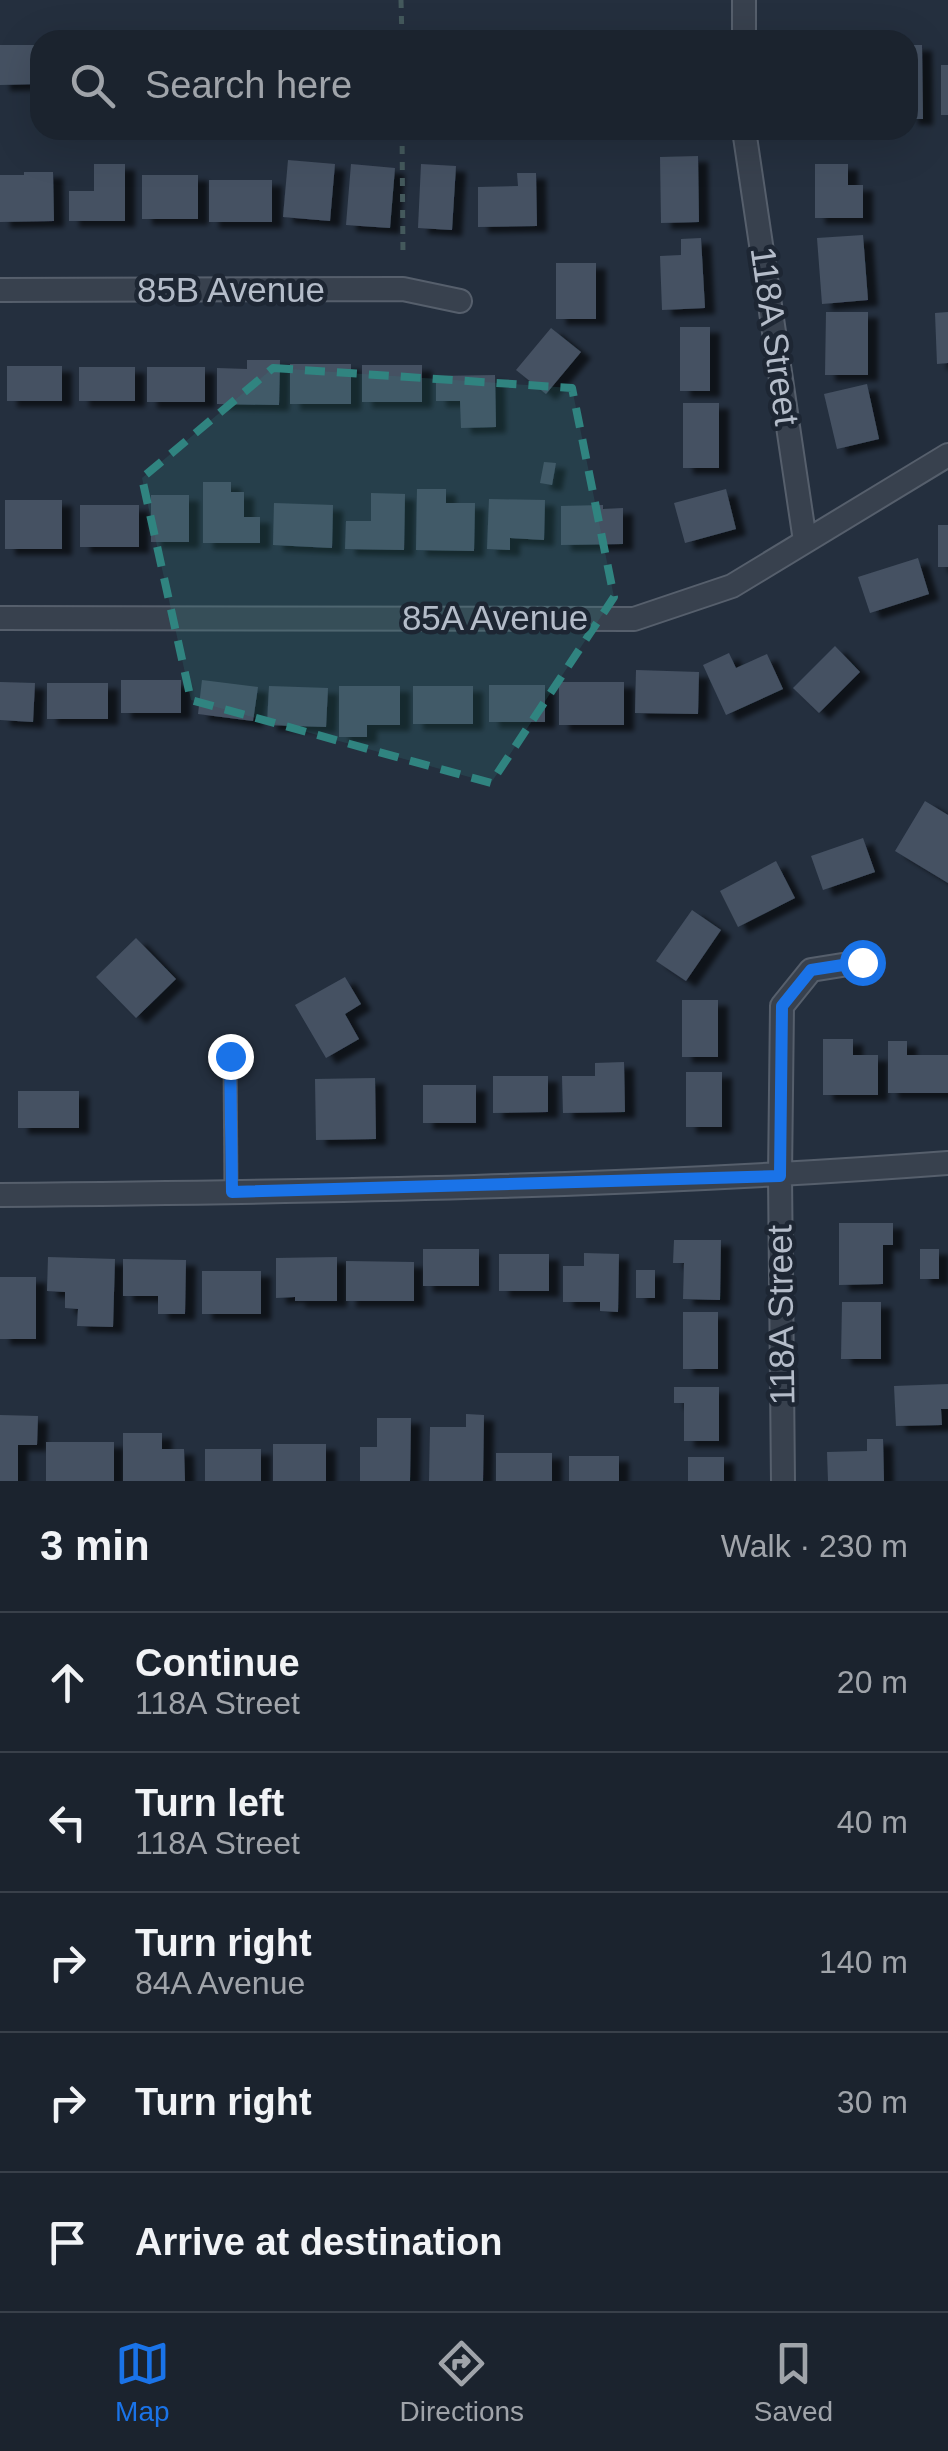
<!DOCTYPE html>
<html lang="en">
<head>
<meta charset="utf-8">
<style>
  :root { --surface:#1b232e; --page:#282f3a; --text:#f1f3f6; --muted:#a0a4aa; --line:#39404a; --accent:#1a73e8 }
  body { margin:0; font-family:Arial,sans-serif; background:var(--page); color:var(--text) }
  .stop { position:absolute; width:30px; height:30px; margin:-22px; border:8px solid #1a73e8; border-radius:50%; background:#fff }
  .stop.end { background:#1a73e8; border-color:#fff; box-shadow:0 2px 10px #0008 }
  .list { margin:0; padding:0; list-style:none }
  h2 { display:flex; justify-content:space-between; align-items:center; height:130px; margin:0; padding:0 40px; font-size:42px }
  h2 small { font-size:32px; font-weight:400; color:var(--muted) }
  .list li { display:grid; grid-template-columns:65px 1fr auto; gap:30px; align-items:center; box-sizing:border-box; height:140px; padding:0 40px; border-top:2px solid var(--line) }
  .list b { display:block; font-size:38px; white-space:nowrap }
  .list p { margin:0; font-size:32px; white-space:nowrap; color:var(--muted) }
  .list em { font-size:32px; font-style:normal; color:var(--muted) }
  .icon { flex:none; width:55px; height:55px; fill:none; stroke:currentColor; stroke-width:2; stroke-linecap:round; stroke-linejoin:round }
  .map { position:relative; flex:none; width:948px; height:1481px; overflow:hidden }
  .search { position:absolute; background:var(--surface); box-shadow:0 10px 40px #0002; left:30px; right:30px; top:30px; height:110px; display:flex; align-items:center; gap:25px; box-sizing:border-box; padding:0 35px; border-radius:30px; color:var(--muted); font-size:38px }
  .sheet { height:830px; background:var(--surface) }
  nav { display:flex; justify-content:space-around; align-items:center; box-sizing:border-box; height:140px; border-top:2px solid var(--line); background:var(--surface); font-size:28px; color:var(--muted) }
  nav a { display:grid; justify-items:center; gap:5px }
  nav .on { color:var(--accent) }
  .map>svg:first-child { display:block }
  .building { fill:#455162; filter:url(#shadow) }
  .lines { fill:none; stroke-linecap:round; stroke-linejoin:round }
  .lane-casing { stroke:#565f6c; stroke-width:15 }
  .street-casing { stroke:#565f6c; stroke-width:26 }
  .path { stroke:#44595c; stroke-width:5; stroke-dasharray:8 8; stroke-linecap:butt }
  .lane { stroke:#38414e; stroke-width:11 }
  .street { stroke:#38414e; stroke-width:22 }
  .route { stroke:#1a73e8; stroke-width:12 }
  .marked { fill:#308480; fill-opacity:0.2; stroke:#308480; stroke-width:8; stroke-dasharray:20 12; stroke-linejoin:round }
  .labels { text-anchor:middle; stroke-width:9; stroke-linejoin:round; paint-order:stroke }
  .street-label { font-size:35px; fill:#b4bcc9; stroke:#1d2633 }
</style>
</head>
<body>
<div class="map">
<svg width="948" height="1481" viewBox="0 0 948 1481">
  <defs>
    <filter id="shadow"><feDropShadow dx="10" dy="6" stdDeviation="2.5" flood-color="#0009"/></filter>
  </defs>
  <rect width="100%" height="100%" fill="#242f3e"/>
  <!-- building -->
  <path class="building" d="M0 45H40V84L0 85Z
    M908 45H922L923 119H908Z
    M941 65H948V115H941Z
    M698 156 699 222 661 223 660 157Z
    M288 160 335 164 330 221 283 217Z
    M94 164H125V221H69V191H94Z
    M351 164 395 168 390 228 346 225Z
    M421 164 456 166 452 230 418 228Z
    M815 164H848V185H863V218H815Z
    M24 172H53L54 221 0 222V175H24Z
    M517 173H536L537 226 478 227V187L518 186Z
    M142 175H198V219H142Z
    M209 180H272V222H209Z
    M863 235 868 300 822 304 817 238Z
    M701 238 705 308 662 310 660 256 681 255V239Z
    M556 263H596V319H556Z
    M826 312H868V375H825Z
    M948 312V363L937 364 935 313Z
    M680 327H710V391H680Z
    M551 328 581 352 546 394 516 370Z
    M247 360H280L279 405 217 404V368L247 369Z
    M290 364H351V404H290Z
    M362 365H422V402H362Z
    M7 366H62V401H7Z
    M79 367H135V401H79Z
    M147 367H205V402H147Z
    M495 375 496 427 461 428 460 401H436V376Z
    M867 384 879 439 837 449 824 394Z
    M683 403H719V468H683Z
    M544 462 556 463 552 485 540 483Z
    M203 482H231V492H244V517H260V543H203Z
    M417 489H446V503H475L474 551 416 550Z
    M726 489 736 529 685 543 674 503Z
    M371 493 405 494 404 550 345 549 346 521H371Z
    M151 495H189V542H151Z
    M489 499 545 500 544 540 510 538V550L487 549Z
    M5 500H62V549H5Z
    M274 503 333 505 332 548 273 545Z
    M80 505H139V547H80Z
    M603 505V509L623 508V544L561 545V506Z
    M938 525H948V567H938Z
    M918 558 929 594 870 613 858 577Z
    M835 646 860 672 819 713 793 688Z
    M729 653 736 668 767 654 783 689 726 715 703 665Z
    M636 670 699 672 698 714 635 713Z
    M121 680H181V713H121Z
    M202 680 258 687 253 721 198 714Z
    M0 682 35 683 33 722 0 720Z
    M559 682H624V725H559Z
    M47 683H108V719H47Z
    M489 685H545V722H489Z
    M269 686 328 688 326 727 267 725Z
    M339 686H400V725H367V737H339Z
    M413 686H473V724H413Z
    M925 801 948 815V883L895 851Z
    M863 838 875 872 823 890 811 856Z
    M776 861 795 898 738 927 720 891Z
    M692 910 721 930 686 981 656 961Z
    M136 938 176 979 136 1018 96 977Z
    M345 977 361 1004 345 1014 359 1039 326 1058 295 1005Z
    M682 1000H718V1057H682Z
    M823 1039H853V1055H878V1095H823Z
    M888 1041H907V1055H948V1093H888Z
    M624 1062 625 1112 563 1113 562 1076H595V1063Z
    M686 1072H722V1127H686Z
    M493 1076H548V1112L493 1113Z
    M375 1078 376 1139 316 1140 315 1079Z
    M423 1085H476V1123H423Z
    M18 1091H79V1128H18Z
    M839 1223H893V1245H883V1284L839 1285Z
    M674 1240H721L720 1300 683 1299 684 1263H673Z
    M423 1249H479V1286H423Z
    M920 1249H939V1279H920Z
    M584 1253 619 1254 618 1312 600 1311V1302H563V1266H584Z
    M499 1254H549V1291H499Z
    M48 1257 115 1259 113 1327 77 1326 78 1309 65 1308V1292L47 1291Z
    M337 1257V1301H295V1297L276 1298V1258Z
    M123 1259 186 1260 185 1314H158V1296H123Z
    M346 1261 414 1262V1301H346Z
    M636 1270H655V1298H636Z
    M202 1271H261V1314H202Z
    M0 1277H36V1339H0Z
    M842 1302H881V1359H841Z
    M683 1312H718V1369H683Z
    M948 1384V1409H941L942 1425 896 1426 894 1386Z
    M674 1387H719V1441H684V1403H674Z
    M466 1414 484 1415 483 1481H429L430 1427H466Z
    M0 1415 38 1416 37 1445H18V1481H0Z
    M377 1418H411L410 1481H360V1447H377Z
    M123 1433H162V1449H184L185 1481H123Z
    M867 1439H883L884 1481H828L827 1452 867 1451Z
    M46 1442H114V1481H46Z
    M273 1444H326V1481H273Z
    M205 1449H261V1481H205Z
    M496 1453H552V1481H496Z
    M569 1456H619V1481H569Z
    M688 1457H724V1481H688Z"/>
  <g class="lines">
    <defs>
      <path id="lane" d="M230 1056 231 1192"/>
      <path id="street" d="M744 0V40
        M744 130 805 541
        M0 290 403 289 460 301
        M0 618 634 619 732 586 948 455
        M0 1195C316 1192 633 1187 948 1163
        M783 1481 780 1176 782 1006 811 970 861 962"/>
    </defs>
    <!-- lane casing -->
    <use href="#lane" class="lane-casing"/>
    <!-- street casing -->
    <use href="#street" class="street-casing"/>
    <!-- path -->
    <path class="path" d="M401 0 402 40
      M402 130 403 257"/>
    <!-- lane -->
    <use href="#lane" class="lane"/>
    <!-- street -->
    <use href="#street" class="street"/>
  </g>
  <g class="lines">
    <!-- route -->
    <path class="route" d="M230 1056 232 1192 780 1176 782 1006 811 970 862 962"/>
  </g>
  <!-- marked area -->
  <path class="marked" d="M273 368 572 388 614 597 491 783 191 700 142 478Z"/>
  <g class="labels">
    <!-- street labels -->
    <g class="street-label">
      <text x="231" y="302">85B Avenue</text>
      <text transform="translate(775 336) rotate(82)" y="12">118A Street</text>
      <text x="495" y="630">85A Avenue</text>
      <text transform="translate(781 1315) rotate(-91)" y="12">118A Street</text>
    </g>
  </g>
</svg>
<div class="stop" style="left:862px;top:962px"></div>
<div class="stop end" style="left:230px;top:1056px"></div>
<div class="search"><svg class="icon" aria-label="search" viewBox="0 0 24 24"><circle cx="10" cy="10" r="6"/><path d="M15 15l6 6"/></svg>Search here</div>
</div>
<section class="sheet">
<h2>3 min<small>Walk · 230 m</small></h2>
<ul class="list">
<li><svg class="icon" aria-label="ahead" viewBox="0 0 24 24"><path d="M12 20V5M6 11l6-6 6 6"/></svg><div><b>Continue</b><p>118A Street</p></div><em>20 m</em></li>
<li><svg class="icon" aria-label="left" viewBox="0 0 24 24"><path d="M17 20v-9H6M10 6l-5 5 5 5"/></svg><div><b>Turn left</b><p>118A Street</p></div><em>40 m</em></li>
<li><svg class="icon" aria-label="right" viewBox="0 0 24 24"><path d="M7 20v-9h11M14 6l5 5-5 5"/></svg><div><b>Turn right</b><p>84A Avenue</p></div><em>140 m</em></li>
<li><svg class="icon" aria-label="right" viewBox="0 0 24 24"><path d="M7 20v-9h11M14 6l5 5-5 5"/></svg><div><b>Turn right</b></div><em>30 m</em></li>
<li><svg class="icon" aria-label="arrive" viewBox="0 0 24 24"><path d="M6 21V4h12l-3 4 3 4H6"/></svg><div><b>Arrive at destination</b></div></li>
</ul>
</section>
<nav>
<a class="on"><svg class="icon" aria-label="map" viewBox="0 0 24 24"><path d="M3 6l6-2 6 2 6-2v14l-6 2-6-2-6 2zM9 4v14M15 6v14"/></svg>Map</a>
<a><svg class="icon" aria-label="directions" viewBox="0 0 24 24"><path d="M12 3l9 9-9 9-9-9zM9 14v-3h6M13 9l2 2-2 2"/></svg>Directions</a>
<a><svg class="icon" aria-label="saved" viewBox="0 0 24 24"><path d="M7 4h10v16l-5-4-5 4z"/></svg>Saved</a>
</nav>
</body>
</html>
